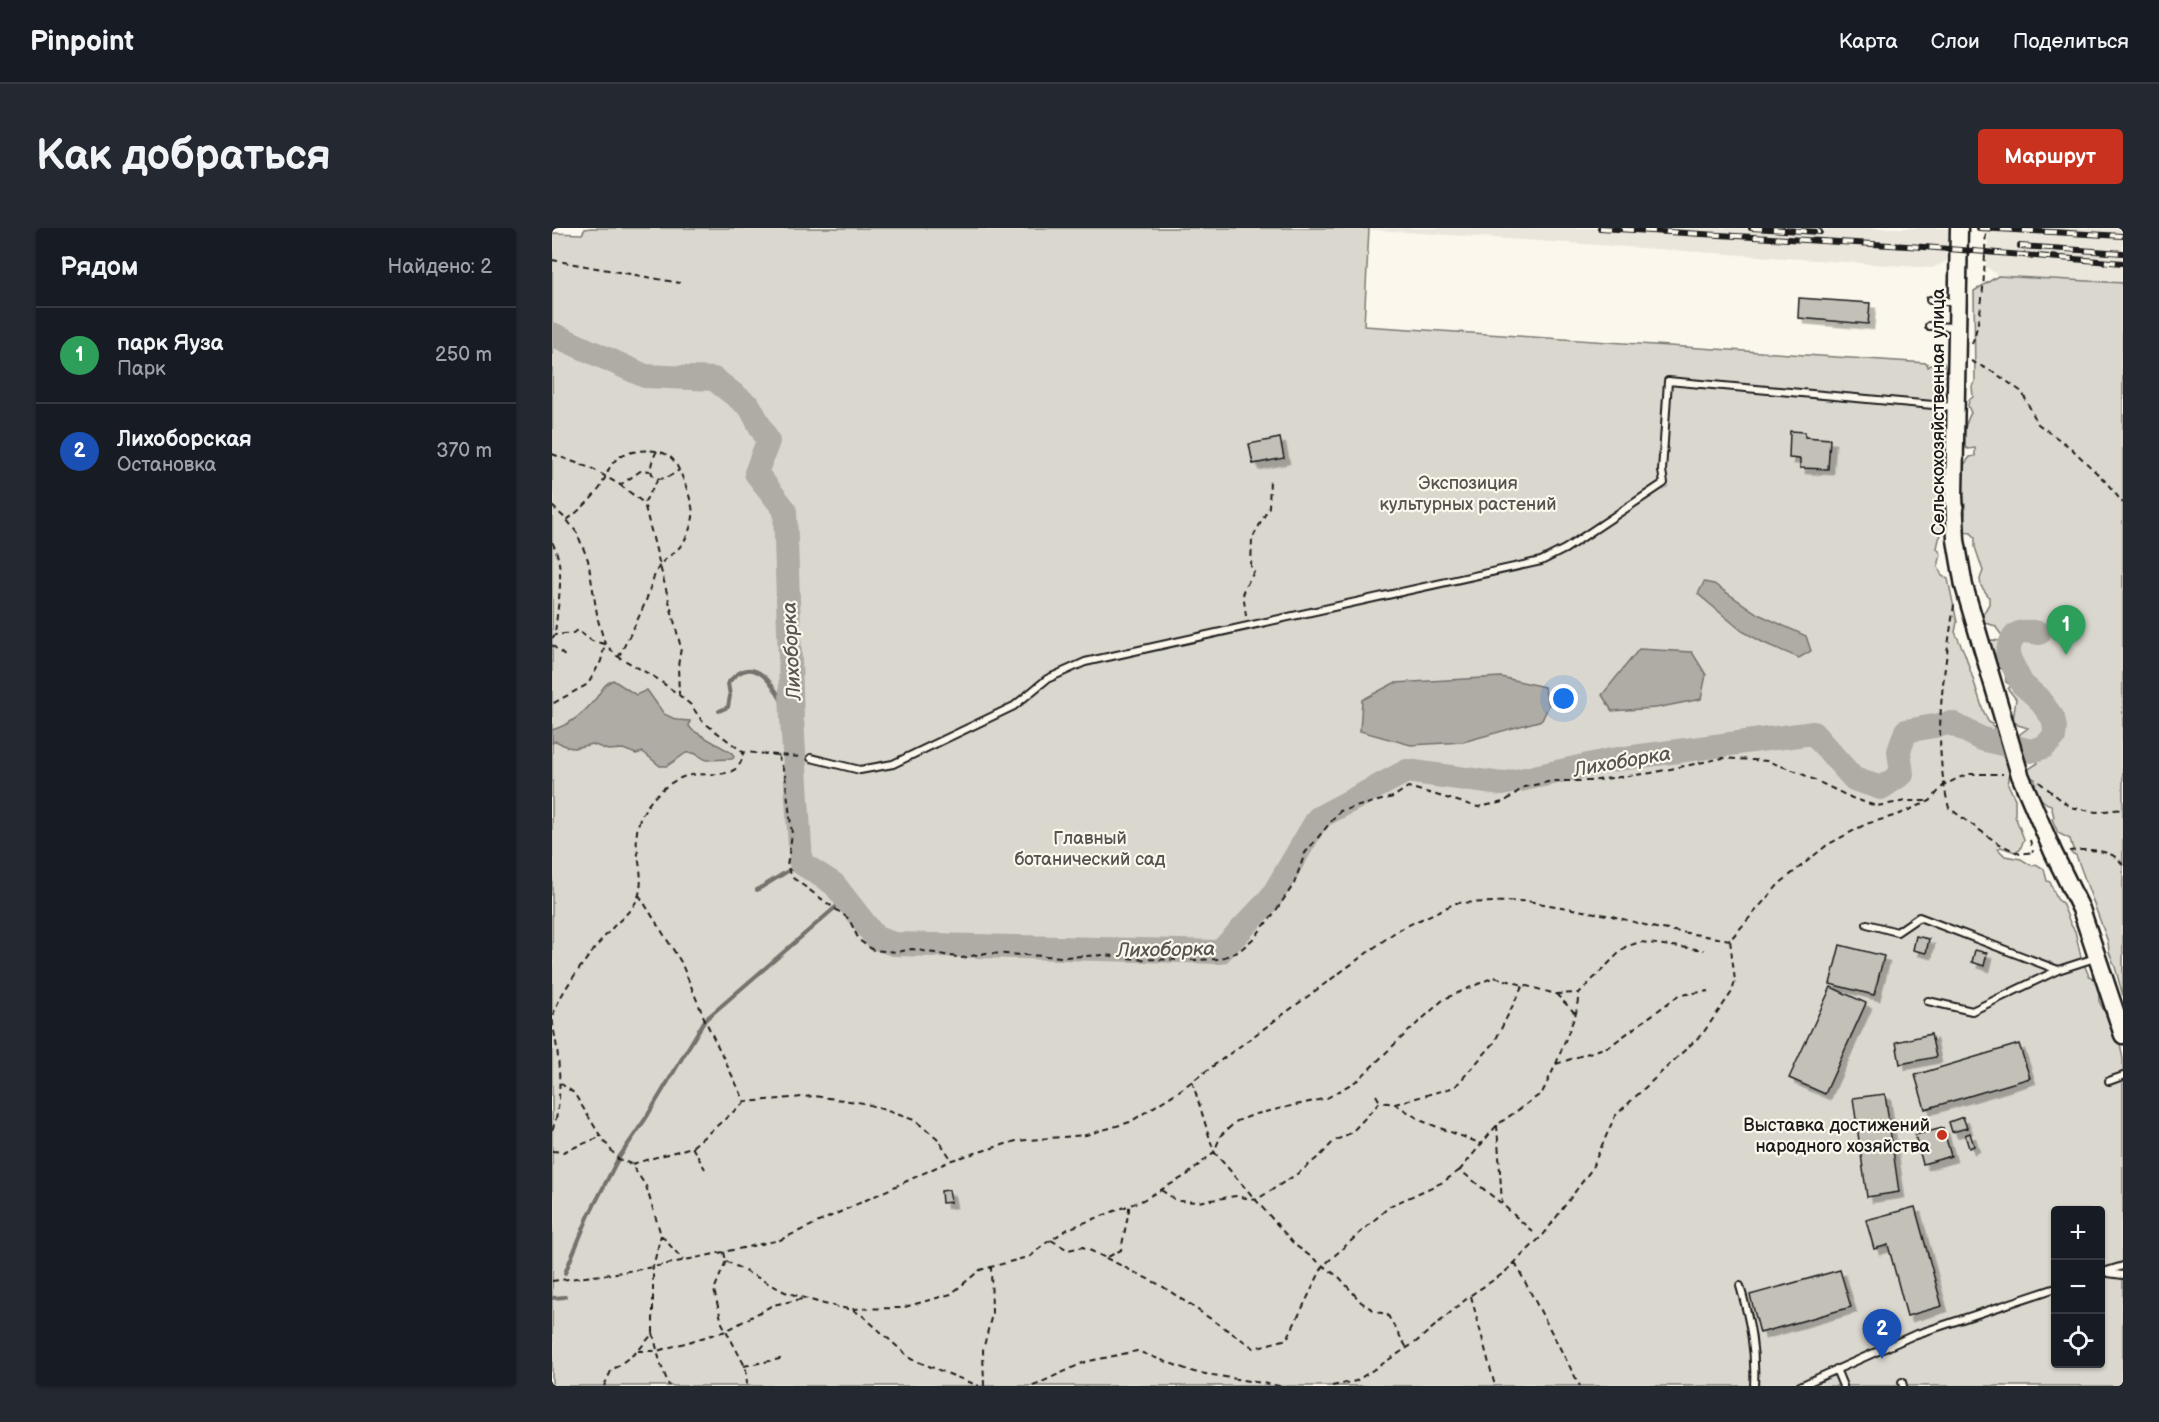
<!DOCTYPE html>
<html lang="ru">
<head>
<meta charset="utf-8">
<style>
  :root { --surface:#171b24; --page:#242831; --text:#f1f3f6; --muted:#9ea1a6; --line:#363941; --accent:#c8321e }
  body { margin:0; font-family:"Balsamiq Sans",sans-serif; background:var(--page); color:var(--text) }
  .controls { position:absolute; right:18px; bottom:18px; display:grid; overflow:hidden; border-radius:6px; box-shadow:0 2px 4px #0004 }
  .controls button { width:54px; height:54px; display:grid; place-items:center; padding:0; border:0; border-bottom:2px solid var(--line); background:var(--surface); color:var(--text); font:30px sans-serif }
  .you { position:absolute; left:1012px; top:471px; width:21px; height:21px; margin:-15px; border:4px solid #fff; border-radius:50%; background:#1a73e8; box-shadow:0 0 0 9px #1a73e833 }
  .badge { display:grid; place-items:center; width:39px; height:39px; border-radius:50%; background:var(--accent); color:#fff; font-size:20px; font-weight:700 }
  .pin { position:absolute; translate:-50% -50px; filter:drop-shadow(0 2px 3px #0008) }
  .pin::after { content:''; position:absolute; top:32px; width:21px; height:18px; background:inherit; clip-path:polygon(0 0,100% 0,50% 100%) }
  .list { margin:0; padding:0; list-style:none }
  h2 { display:flex; justify-content:space-between; align-items:center; height:78px; margin:0; padding:0 24px; font-size:26px }
  h2 small { font-size:20px; font-weight:400; color:var(--muted) }
  .list li { display:grid; grid-template-columns:39px 1fr auto; gap:18px; align-items:center; box-sizing:border-box; height:96px; padding:0 24px; border-top:2px solid var(--line) }
  .list b { display:block; font-size:22px; white-space:nowrap }
  .list p { margin:0; font-size:20px; white-space:nowrap; color:var(--muted) }
  .list em { font-size:20px; font-style:normal; color:var(--muted) }
  .icon { flex:none; width:33px; height:33px; fill:none; stroke:currentColor; stroke-width:2; stroke-linecap:round; stroke-linejoin:round }
  .map { position:relative; flex:none; width:1571px; height:1158px; overflow:hidden; border-radius:6px }
  header { display:flex; align-items:center; gap:36px; box-sizing:border-box; height:84px; padding:0 30px; background:var(--surface); border-bottom:2px solid var(--line) }
  header strong { font-size:28px }
  nav { display:flex; gap:33px; margin-inline-start:auto; font-size:21px }
  .intro { display:flex; align-items:center; justify-content:space-between; box-sizing:border-box; height:144px; padding:0 36px }
  h1 { margin:0; font-size:42px }
  .button { padding:15px 27px; border-radius:6px; background:var(--accent); color:#fff; font-size:21px; font-weight:700 }
  main { display:flex; gap:36px; padding:0 36px }
  aside { flex:1; background:var(--surface); border-radius:6px; box-shadow:0 2px 4px #0004 }
  .map>svg:first-child { display:block }
  .built { fill:#eae6dc }
  .green { fill:#dad7ce; stroke:#7b7a75; stroke-width:1.5; fill-rule:evenodd }
  .water { fill:#afaca5; stroke:#74726e; stroke-width:1.5 }
  .lines { fill:none; stroke-linecap:round; stroke-linejoin:round }
  .stream { stroke:#74726e; stroke-width:4 }
  .river { stroke:#afaca5; stroke-width:24 }
  .building { fill:#c3c0b8; stroke:#1c1c1c; stroke-width:1.5; filter:url(#shadow) }
  .lane-casing { stroke:#1c1c1c; stroke-width:10 }
  .secondary-casing { stroke:#1c1c1c; stroke-width:21 }
  .path { stroke:#1c1c1c; stroke-width:2; stroke-dasharray:6 4.5; stroke-linecap:butt }
  .lane { stroke:#fbf7ec; stroke-width:6 }
  .secondary { stroke:#fbf7ec; stroke-width:16 }
  .rail-casing { stroke:#1c1c1c; stroke-width:6 }
  .rail { stroke:#fbf7ec; stroke-width:4; stroke-dasharray:11; stroke-linecap:butt }
  .poi-dot { fill:#c8321e; stroke:#fbf7ec; stroke-width:2 }
  .labels { text-anchor:middle; stroke-width:4.5; stroke-linejoin:round; paint-order:stroke }
  .street-label { font-size:18px; fill:#1c1c1c; stroke:#fbf7ec }
  .park-label { font-size:18px; fill:#555451; stroke:#fbf7ec }
  .poi-label { font-size:18px; fill:#1c1c1c; stroke:#fbf7ec; text-anchor:end }
  .water-label { font-size:20px; font-style:italic; fill:#575653; stroke:#fbf7ec }
</style>
</head>
<body>
<header>
<strong>Pinpoint</strong>
<nav><a>Карта</a><a>Слои</a><a>Поделиться</a></nav>
</header>
<div class="intro"><h1>Как добраться</h1><a class="button">Маршрут</a></div>
<main>
<aside>
<h2>Рядом<small>Найдено: 2</small></h2>
<ul class="list">
<li><span class="badge" style="background:#2e9e5b">1</span><div><b>парк Яуза</b><p>Парк</p></div><em>250 m</em></li>
<li><span class="badge" style="background:#1a4fb4">2</span><div><b>Лихоборская</b><p>Остановка</p></div><em>370 m</em></li>
</ul>
</aside>
<div class="map">
<svg width="1571" height="1158" viewBox="0 0 1571 1158">
  <defs>
    <filter id="shadow"><feDropShadow dx="5.5" dy="5.5" stdDeviation="0" flood-color="#0004"/></filter>
  </defs>
  <rect width="100%" height="100%" fill="#fbf7ec"/>
  <filter id="ink" filterUnits="userSpaceOnUse"><feTurbulence type="fractalNoise" baseFrequency=".0167" numOctaves="2"/><feDisplacementMap in="SourceGraphic" scale="12" xChannelSelector="R" yChannelSelector="G"/><feConvolveMatrix kernelMatrix="1 2 1 2 8 2 1 2 1" color-interpolation-filters="sRGB"/></filter>
  <g filter="url(#ink)">
    <!-- built -->
    <path class="built" d="M795 0H1397L1398 28 1392 35 1380 40Z
      M1437 0H1571V55L1446 48 1434 38Z"/>
    <!-- green -->
    <path class="green" d="M39 0H817L812 98 1375 135 1376 139 1384 134 1392 135C1401 155 1389 166 1398 182L1396 245 1393 258 1397 291 1387 311 1385 320 1389 326 1386 339 1390 348 1396 351 1405 394 1403 404 1413 426 1431 482 1436 493 1442 499C1439 524 1463 530 1456 556L1463 571V588L1472 611 1468 622 1463 624 1449 619 1446 621 1453 628 1469 631 1480 638 1484 636 1492 641 1495 653 1498 654 1505 671 1510 675 1519 697 1523 703 1529 729 1537 748 1546 752 1547 773 1558 794 1561 806 1567 810 1571 831V1158H0V5L30 6 33 1ZM1504 982H1548V1136H1504Z
      M1446 48 1571 55V768L1563 739 1557 724 1556 714 1524 627 1519 625 1521 621 1518 611 1506 605 1500 591 1502 589 1499 577C1487 574 1483 562 1483 551L1478 549 1475 542 1486 535 1484 532C1471 530 1469 527 1464 515L1468 506 1476 500 1466 497 1461 492 1464 471 1456 461 1459 457 1454 454 1453 442 1445 439 1446 435 1452 433 1450 428 1439 427 1437 415 1439 412 1449 413 1451 409 1443 398 1431 394 1430 388 1437 376V369L1429 358 1428 351 1431 343 1423 319V309L1419 305 1413 304 1407 294 1413 286V276L1410 273 1407 243 1418 229 1423 228V220L1416 221 1409 217C1410 209 1415 191 1419 185L1416 178 1417 172 1421 169 1420 158 1423 154 1422 63Z"/>
    <!-- water -->
    <path class="water" d="M1152 354 1162 356 1206 386 1254 408 1259 423 1247 430 1212 415 1190 403 1146 366Z
      M1087 421 1140 424 1154 447 1149 471 1104 480 1060 483 1050 467Z
      M949 449 992 459 997 477 990 492 911 514 859 517 808 503 810 472 842 455Z
      M61 452 84 467 95 462 112 486 125 492 138 493 137 498 140 502 180 525 182 529 180 531 154 532 142 525H134L115 538H108L91 524 84 526 71 521 56 522 40 516 22 520 15 519 4 513 0 515V502C20 496 33 484 45 469 50 461 52 456 61 452Z"/>
    <g class="lines">
      <!-- stream -->
      <path class="stream" d="M167 483 176 479 178 468 176 455C206 418 227 468 240 492
        M205 662 249 635
        M13 1045 37 987 66 931 94 890 153 792 293 671
        M0 1070 13 1069"/>
      <!-- river -->
      <path class="river" d="M0 106 93 148 162 151 198 179 216 213 204 245 233 282 240 492 249 635 282 656 324 710 342 716 668 724 719 670 766 590 855 543 950 556 1059 532 1261 505 1302 551 1329 560 1350 546 1347 523 1354 503 1399 495 1430 511 1479 523 1492 519 1502 509 1503 500 1501 490 1486 470 1470 456 1455 426C1460 405 1466 401 1487 405"/>
    </g>
    <!-- building -->
    <path class="building" d="M1247 70 1318 75 1316 96 1246 90Z
      M1238 203 1253 204V209L1278 211 1276 241 1248 240V231L1237 230Z
      M728 210 732 230 701 236 697 216Z
      M1364 708 1377 711 1374 725 1361 722Z
      M1288 717 1332 728 1322 767 1278 756Z
      M1423 722 1435 725 1432 738 1420 734Z
      M1279 759 1314 775 1273 866 1237 850Z
      M1379 806 1384 829 1348 836 1344 814Z
      M1467 816 1478 850 1373 881 1363 847Z
      M1333 866 1347 964 1315 969 1301 870Z
      M1411 889 1415 900 1400 904 1397 894Z
      M1391 900 1399 928 1371 936 1363 907Z
      M1418 905 1422 918 1417 920 1413 907Z
      M397 962 399 974 390 975 389 963Z
      M1363 979 1390 1078 1355 1088 1336 1017 1322 1021 1314 992Z
      M1288 1042 1299 1079 1208 1105 1198 1067Z"/>
    <g class="lines">
      <defs>
        <path id="lane" d="M1378 72 1405 74
          M1377 98 1404 99
          M259 530 308 542 341 536 462 478 495 451 533 434 989 333 1013 321 1112 255 1110 243 1116 153 1403 179
          M1315 696 1345 704 1367 689 1506 742 1543 730
          M1376 773 1420 783 1506 742
          M1557 853 1571 848
          M1548 1045 1571 1038
          M1556 1045 1571 1047
          M1188 1058C1198 1092 1204 1123 1202 1158
          M1284 1141 1291 1158
          M1350 1154 1351 1158
          M1248 1158 1362 1107 1504 1060"/>
        <path id="secondary" d="M1407 0 1402 267 1404 312 1412 358 1468 547 1501 624 1529 681 1571 807"/>
      </defs>
      <!-- lane casing -->
      <use href="#lane" class="lane-casing"/>
      <!-- secondary casing -->
      <use href="#secondary" class="secondary-casing"/>
      <!-- path -->
      <path class="path" d="M0 32 128 55
        M1420 116C1433 78 1432 40 1434 0
        M1419 133 1443 145 1470 164 1486 196 1519 220 1554 254 1571 275
        M105 223C90 248 105 260 127 242
        M0 226 41 241 68 257 90 242 98 243
        M106 251 92 275 129 420 126 438 127 466
        M68 257 92 275
        M0 278 15 292 25 305 36 332 46 392 53 416 65 428 104 450 127 467 139 477 150 493 191 524 250 529
        M15 292C27 283 39 272 48 260 55 248 57 233 71 227 85 221 112 219 122 233 129 243 142 276 141 289 140 296 135 309 131 315 124 325 114 329 108 337 101 347 98 363 93 375 85 394 76 411 67 428
        M0 314C15 340 5 378 3 407
        M1402 377C1392 447 1379 510 1397 580L1444 614 1468 626 1481 624
        M694 388 691 363 702 344 699 338 700 311 717 279 718 251
        M0 410 3 407 21 405 25 402 40 413 53 416 49 433 36 456 0 476
        M0 417 15 430
        M226 527 233 547 240 606 235 638 241 650 297 691 307 712 321 722 345 724 360 721 410 730 434 725 511 729 553 727 584 731 644 732 667 731 686 724 703 709 723 684 742 656 753 625 788 583 841 569 856 559 926 579 952 574 972 559 1001 553H1037L1099 545 1171 530 1215 533 1246 544 1300 570 1324 578 1355 573H1378
        M1487 554 1518 579 1544 584 1571 581
        M1478 612 1481 624
        M1517 623C1533 621 1563 620 1571 638
        M87 667 129 734 153 792 193 874 262 868 312 875 362 892 385 910 400 932
        M1004 766 1023 785
        M1004 836 1058 818 1127 767 1157 763
        M640 853 662 924 743 1017 788 1050 809 1074 824 1084 835 1086 855 1120
        M8 855 22 865 49 909 66 931 79 936 94 958 109 1007 131 1032
        M824 867 828 874
        M843 876 903 859 942 815 971 757
        M945 897 950 975
        M0 902C10 881 8 844 5 821 4 811 0 798 1 789 5 765 45 717 62 698 71 689 84 679 87 666 94 641 77 615 89 589 97 572 113 556 131 549 152 541 189 557 191 524
        M140 919 153 941
        M0 923 11 924 48 909
        M80 936 140 919 193 874
        M609 962 625 973 646 974 684 968 704 972 748 944 770 926 781 914 800 904 828 874 843 876 870 893 930 916
        M981 1004 950 976 908 942 945 897 990 865 1004 836 1024 785 1027 765
        M499 1012 516 1022 531 1019 554 1030 569 1022 577 982V977
        M172 1024 174 1033 162 1062 170 1095 194 1140 195 1158
        M554 1030 610 1058 702 1120 735 1111 771 1038 838 978 891 954 908 942
        M174 1033 233 1064 272 1076 296 1081 349 1080 399 1066 428 1042 479 1028 491 1017 516 1001 591 972 635 947 662 924 669 907 685 893 704 886 775 870 806 852 847 812 892 771 942 749 1004 766 1027 765 1073 719 1088 714 1152 722
        M963 1035 1028 1158
        M0 1053 58 1046 101 1039 228 1012 400 932 464 913 534 907 578 894 627 863 846 702 904 675 975 673 1060 688 1104 700 1178 712
        M919 1068 943 1158
        M301 1082 311 1088 359 1131 427 1158
        M101 1105 108 1134 117 1158
        M86 1123H105L174 1103 221 1077 250 1071
        M192 1138 233 1130
        M52 1158 59 1143 86 1123 101 1105V1039L109 1007
        M432 1158 431 1122 440 1086 439 1039
        M481 1158 533 1134 585 1123 642 1144 728 1158
        M780 1158 804 1153 864 1114 919 1067 952 1045 992 1006 1039 942 1063 888 1151 805 1180 764 1183 753 1178 712 1227 656 1275 617 1314 596 1345 587 1378 573 1391 558 1406 550 1418 546H1451
        M1567 1158 1571 1157"/>
      <!-- lane -->
      <use href="#lane" class="lane"/>
      <!-- secondary -->
      <use href="#secondary" class="secondary"/>
      <defs>
        <path id="rail" d="M1048 0 1372 19 1571 35
          M1199 0 1268 4
          M1427 0 1571 8
          M1468 18 1571 25"/>
      </defs>
      <!-- rail casing -->
      <use href="#rail" class="rail-casing"/>
      <!-- rail -->
      <use href="#rail" class="rail"/>
    </g>
  </g>
  <!-- markers -->
  <circle class="poi-dot" cx="1390" cy="907" r="6"/>
  <g class="labels">
    <!-- street labels -->
    <g class="street-label">
      <text transform="translate(1386 184) rotate(-90)" y="6">Сельскохозяйственная улица</text>
    </g>
    <!-- park labels -->
    <g class="park-label">
      <text x="916" y="261">Экспозиция<tspan x="916" dy="21">культурных растений</tspan></text>
      <text x="538" y="616">Главный<tspan x="538" dy="21">ботанический сад</tspan></text>
    </g>
    <!-- poi labels -->
    <g class="poi-label">
      <text x="1378" y="903">Выставка достижений<tspan x="1378" dy="21">народного хозяйства</tspan></text>
    </g>
    <!-- water labels -->
    <g class="water-label">
      <text transform="translate(239 423) rotate(-93)" y="7">Лихоборка</text>
      <text transform="translate(1070 533) rotate(-10)" y="7">Лихоборка</text>
      <text transform="translate(614 721) rotate(-1)" y="7">Лихоборка</text>
    </g>
  </g>
</svg>
<div class="controls">
<button>+</button>
<button>−</button>
<button><svg class="icon" aria-label="locate" viewBox="0 0 24 24"><circle cx="12" cy="12" r="6"/><path d="M12 2v4M12 18v4M2 12h4M18 12h4"/></svg></button>
</div>
<div class="you"></div>
<div class="pin badge" style="left:1514px;top:427px;background:#2e9e5b">1</div>
<div class="pin badge" style="left:1330px;top:1131px;background:#1a4fb4">2</div>
</div>
</main>
</body>
</html>
